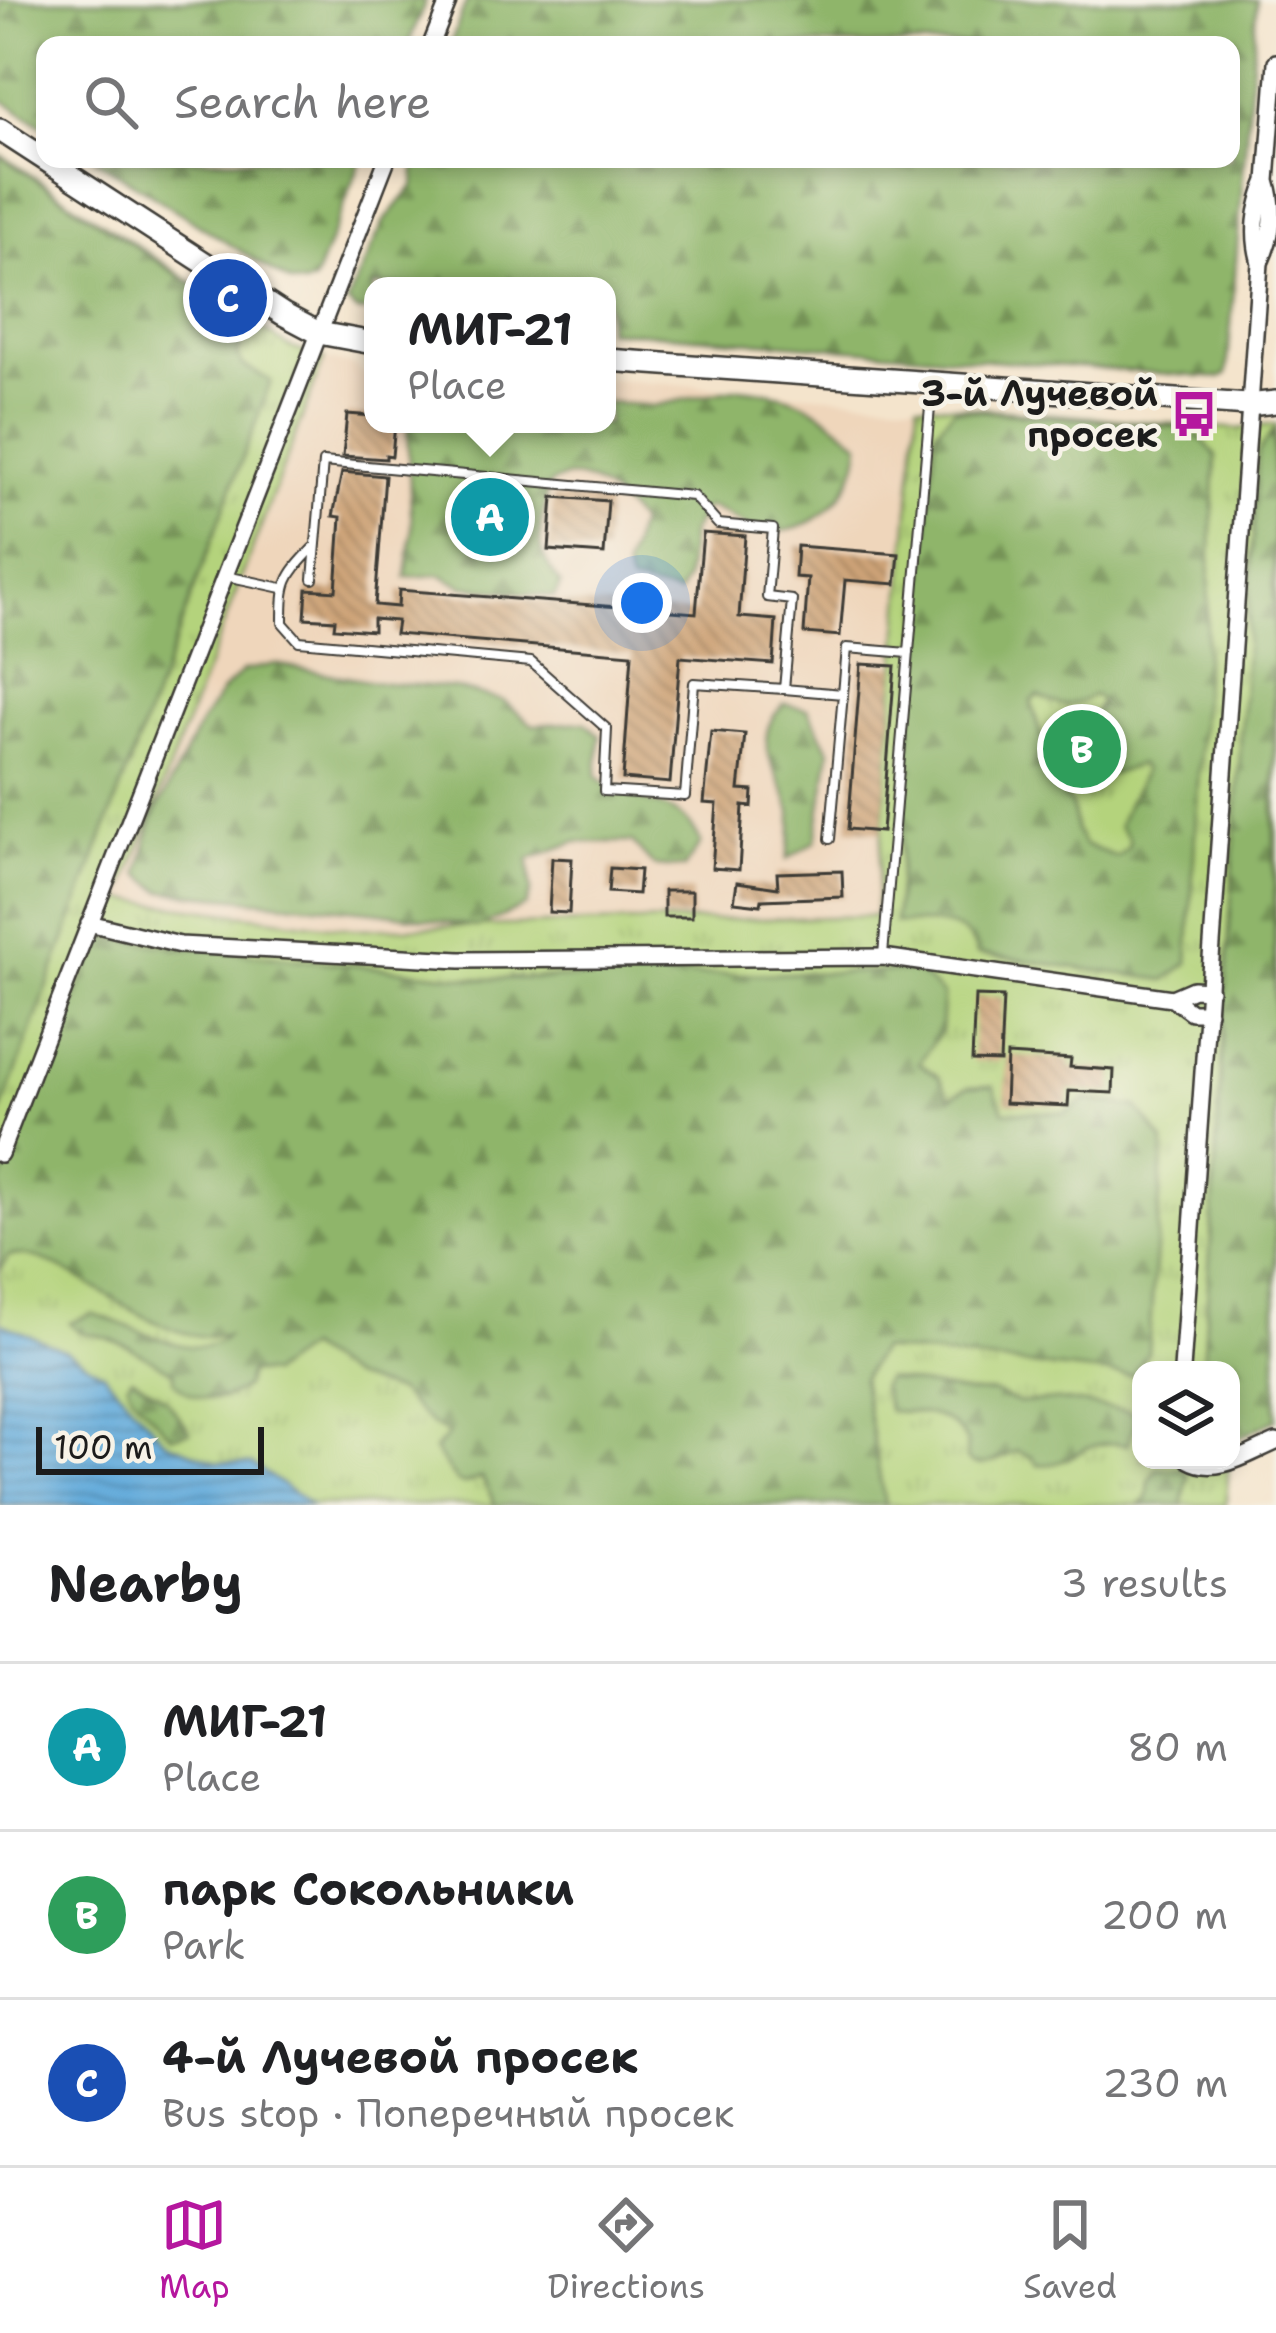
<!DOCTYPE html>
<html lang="en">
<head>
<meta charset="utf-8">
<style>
  :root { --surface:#fff; --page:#f2f2f2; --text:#202124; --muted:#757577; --line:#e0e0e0; --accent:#b5179e }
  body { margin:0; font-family:"Shantell Sans",sans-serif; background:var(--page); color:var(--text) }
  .controls { position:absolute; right:36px; bottom:36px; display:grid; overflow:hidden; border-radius:24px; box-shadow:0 6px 18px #0003 }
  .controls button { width:108px; height:108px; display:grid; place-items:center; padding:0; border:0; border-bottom:3px solid var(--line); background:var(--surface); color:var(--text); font:60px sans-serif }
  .scale { position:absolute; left:36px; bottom:30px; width:228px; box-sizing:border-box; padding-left:12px; border:6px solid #1c1c1c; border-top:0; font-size:33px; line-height:42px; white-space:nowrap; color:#1c1c1c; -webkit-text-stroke:9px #f7f3e8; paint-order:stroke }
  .you { position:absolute; left:642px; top:603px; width:42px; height:42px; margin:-30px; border:9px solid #fff; border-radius:50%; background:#1a73e8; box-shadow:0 0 0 18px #1a73e833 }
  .badge { display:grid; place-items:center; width:78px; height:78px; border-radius:50%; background:var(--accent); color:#fff; font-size:39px; font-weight:700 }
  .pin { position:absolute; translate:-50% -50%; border:6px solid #fff; box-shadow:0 3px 12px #0006 }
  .popup { position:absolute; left:364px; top:277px; width:252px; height:156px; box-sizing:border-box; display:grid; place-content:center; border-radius:24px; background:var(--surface); filter:drop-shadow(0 3px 9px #0005); font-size:39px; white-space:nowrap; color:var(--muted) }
  .popup b { font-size:45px; color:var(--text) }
  .popup::after { content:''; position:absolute; left:50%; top:100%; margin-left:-24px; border:24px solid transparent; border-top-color:var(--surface) }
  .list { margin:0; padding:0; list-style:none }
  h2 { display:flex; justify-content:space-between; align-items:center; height:156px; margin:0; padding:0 48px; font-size:51px }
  h2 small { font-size:39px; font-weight:400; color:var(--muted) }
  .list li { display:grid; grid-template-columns:78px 1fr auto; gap:36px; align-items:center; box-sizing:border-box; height:168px; padding:0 48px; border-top:3px solid var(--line) }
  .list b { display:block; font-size:45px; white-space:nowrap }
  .list p { margin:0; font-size:39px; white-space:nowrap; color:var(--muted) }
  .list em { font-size:39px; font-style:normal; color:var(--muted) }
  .icon { flex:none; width:66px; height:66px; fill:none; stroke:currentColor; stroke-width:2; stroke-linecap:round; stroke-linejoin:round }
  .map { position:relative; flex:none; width:1276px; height:1505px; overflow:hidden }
  .search { position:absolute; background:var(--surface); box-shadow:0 6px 18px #0003; left:36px; right:36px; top:36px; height:132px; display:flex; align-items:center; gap:30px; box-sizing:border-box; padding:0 42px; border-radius:24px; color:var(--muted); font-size:45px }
  .sheet { height:660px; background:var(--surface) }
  nav { display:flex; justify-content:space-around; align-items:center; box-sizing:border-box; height:168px; border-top:3px solid var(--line); background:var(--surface); font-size:33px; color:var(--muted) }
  nav a { display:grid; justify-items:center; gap:6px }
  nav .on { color:var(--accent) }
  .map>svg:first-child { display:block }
  .built { fill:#efd6bb }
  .grass { fill:url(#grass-tufts); stroke:#68784c; stroke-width:3 }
  .forest { fill:url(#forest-firs); stroke:#566844; stroke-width:3; fill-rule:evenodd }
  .water { fill:url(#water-rules); stroke:#40647c; stroke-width:3 }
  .building { fill:url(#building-back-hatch) }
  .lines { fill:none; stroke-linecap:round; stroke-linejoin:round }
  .lane-casing { stroke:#3c3a36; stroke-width:12 }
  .street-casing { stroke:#3c3a36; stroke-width:20 }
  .secondary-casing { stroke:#3c3a36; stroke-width:26 }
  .lane { stroke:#fff; stroke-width:8 }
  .street { stroke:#fff; stroke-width:15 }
  .secondary { stroke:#fff; stroke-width:21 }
  .labels { text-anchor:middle; stroke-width:9; stroke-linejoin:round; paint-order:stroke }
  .poi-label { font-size:36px; font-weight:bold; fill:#1c1c1c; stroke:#f7f3e8; text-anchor:end }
</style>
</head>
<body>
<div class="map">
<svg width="1276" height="1505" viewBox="0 0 1276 1505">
  <defs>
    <pattern id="grass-tufts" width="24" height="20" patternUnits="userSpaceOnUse" patternTransform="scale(3)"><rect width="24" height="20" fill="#b4d37b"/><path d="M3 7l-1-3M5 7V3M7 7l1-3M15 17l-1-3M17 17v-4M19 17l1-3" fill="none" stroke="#9ab56a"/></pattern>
    <pattern id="forest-firs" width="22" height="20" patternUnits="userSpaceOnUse" patternTransform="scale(3)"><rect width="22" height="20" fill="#8fb56b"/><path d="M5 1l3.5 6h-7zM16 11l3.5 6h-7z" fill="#749257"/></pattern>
    <pattern id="water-rules" width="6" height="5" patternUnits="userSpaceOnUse" patternTransform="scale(3)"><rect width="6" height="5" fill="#65acdb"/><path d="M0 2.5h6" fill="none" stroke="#528bb1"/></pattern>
    <pattern id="building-back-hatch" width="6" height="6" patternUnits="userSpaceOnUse" patternTransform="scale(3)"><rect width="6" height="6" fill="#cda377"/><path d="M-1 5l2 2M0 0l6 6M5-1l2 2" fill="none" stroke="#a68461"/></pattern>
  </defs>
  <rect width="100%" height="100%" fill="#f7f3e8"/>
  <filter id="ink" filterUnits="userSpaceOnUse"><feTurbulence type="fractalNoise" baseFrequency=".00833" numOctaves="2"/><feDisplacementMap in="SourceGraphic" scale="24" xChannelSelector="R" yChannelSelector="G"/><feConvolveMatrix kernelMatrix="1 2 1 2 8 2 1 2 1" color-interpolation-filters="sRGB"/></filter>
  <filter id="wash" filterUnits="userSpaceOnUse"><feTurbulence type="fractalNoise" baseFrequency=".004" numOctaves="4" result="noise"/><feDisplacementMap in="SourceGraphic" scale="48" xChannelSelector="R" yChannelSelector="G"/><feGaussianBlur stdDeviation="2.7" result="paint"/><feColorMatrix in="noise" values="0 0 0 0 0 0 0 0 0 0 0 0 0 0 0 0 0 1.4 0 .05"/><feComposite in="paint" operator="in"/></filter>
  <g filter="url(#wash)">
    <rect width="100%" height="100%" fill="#f4e4cc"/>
    <!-- built -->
    <path class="built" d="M324 359 355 366 365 375 373 376V424H607V379L918 403 875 916 354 929 119 899Z"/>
    <!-- grass -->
    <path class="grass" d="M0 154 289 347 324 359 120 899 354 929 875 916 918 403 1238 429 1276 424V1419L1231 1370H1141V1460H1229L1226 1505H0Z"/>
    <!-- forest -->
    <path class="forest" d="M0 0H426L408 45H45V127L0 99Z
      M467 0H1257L1227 374 1220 378 607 330V286H373V312L357 311 347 303 383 223 414 185 416 159H1231V45H450Z
      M0 156 239 316 247 326 237 355 244 366 271 381 0 1115Z
      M95 159H362L314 281 304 285 291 283Z
      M739 388C800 394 813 405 860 443 857 497 804 547 749 527 733 521 723 510 706 507L691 532 686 579 679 594 630 583 625 568 639 523C618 498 580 460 548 486 541 533 529 544 561 584L554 597 463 586 440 575 406 577 412 531 407 424H607V402L653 406Z
      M954 409 1193 428 1216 456 1188 963 1165 980 977 954C967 916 927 924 895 923L936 430ZM1094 695 1101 701 1078 744C1094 778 1105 780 1139 764L1144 770C1138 791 1123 805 1119 826L1129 838V846L1117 857 1084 845 1076 831 1072 806 1062 793 1054 755 1041 736 1031 701 1038 696C1061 708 1071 708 1094 695Z
      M1273 431 1276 1419 1231 1442V1370H1203L1258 452Z
      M275 664 373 682 455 688 504 701 533 725 585 722 600 736 597 776C633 812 679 791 701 843L684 868 654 866 632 842H575L529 859 531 891 526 906 478 927 380 912 162 891 139 874 153 818 199 726 222 691 243 671Z
      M785 704 808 709 830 751 816 841 787 859C789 847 793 832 792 820 789 779 741 742 785 704Z
      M101 938 483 979 917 971 943 995 941 1030 919 1063 939 1077 950 1098 968 1087 993 1086 1004 1111 1066 1113 1086 1100 1137 1107 1164 1142 1148 1352 1132 1376 880 1349 862 1379 885 1505H495L482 1477 465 1484 457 1482 434 1450 449 1434 432 1425 398 1392 351 1378 306 1348 270 1374 249 1372 245 1387C220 1405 196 1402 174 1382V1372C148 1359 125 1341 95 1335 83 1333 78 1332 70 1323L92 1314C130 1322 196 1367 226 1336 148 1348 62 1243 8 1256L0 1271V1184Z
      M132 1377 167 1400 190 1432 172 1436 166 1431 131 1394 127 1384Z
      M886 1378 968 1393 992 1392 1019 1403 1058 1400 1131 1411 1136 1422 1127 1445C1080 1435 1074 1469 1037 1464L1032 1457 1018 1451C1001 1457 980 1473 966 1459L967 1442C948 1410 919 1413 889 1411L881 1385Z
      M1156 1469H1181L1188 1476 1182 1505H1140L1147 1499 1149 1482Z"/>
    <!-- water -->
    <path class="water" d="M0 1322 66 1351 103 1373 166 1442 217 1462 252 1464 311 1505H0Z"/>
    <g id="blocks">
      <!-- building -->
      <path class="building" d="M347 414 373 416V424H395L392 456 386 455V459L343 456Z
        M342 472 385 476 375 605 398 607 399 590 696 613 703 533 745 536 739 617 776 620 773 664 680 657 670 783 623 779 632 654 395 634 397 621 373 619V631L334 628 335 620 305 618 307 589 336 591 341 517 333 516Z
        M553 497 608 501 604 554 549 550Z
        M797 546 899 554 896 584 845 580 840 636 804 633 808 578 795 577Z
        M861 664 895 666 882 832 848 829Z
        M711 731 745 734 739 790 753 791 752 807 743 806 739 870 712 868 717 804 704 803Z
        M552 858 572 859 569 913 549 912Z
        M610 868 640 870 638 894 608 892Z
        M842 871 843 897 762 900 761 905 734 902 737 882 778 888 777 873Z
        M664 891H692V917H664Z
        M975 996 1003 997 1000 1062 972 1061Z
        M1007 1055 1071 1059 1070 1067 1114 1070 1113 1093 1069 1091 1068 1106 1005 1103Z"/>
    </g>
  </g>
  <g filter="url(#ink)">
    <use href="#blocks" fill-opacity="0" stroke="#3c3a36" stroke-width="3"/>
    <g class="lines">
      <defs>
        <path id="lane" d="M313 548C285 577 283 582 283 623L299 641 531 662 607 729 604 791 685 796 694 683 784 689
          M226 576 282 588
          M313 579 323 462 693 496 718 524 773 529 767 597 792 600 784 689 843 694 847 648 909 653
          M830 839 843 694
          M883 955 932 384"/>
        <path id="street" d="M431 45 449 0
          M1267 181C1276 210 1273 235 1260 263 1252 234 1255 209 1267 181Z
          M1267 181 1276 62
          M89 923 180 945 460 960 883 957 1172 998
          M1208 1012H1191L1172 998 1193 989 1210 990
          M0 1154 387 159
          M1182 1370 1260 263
          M1189 1460C1217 1476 1249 1453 1276 1442"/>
        <path id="secondary" d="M0 130 283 314 319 333 373 343
          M607 360 1248 405 1276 402"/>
      </defs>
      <!-- lane casing -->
      <use href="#lane" class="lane-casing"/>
      <!-- street casing -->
      <use href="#street" class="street-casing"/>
      <!-- secondary casing -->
      <use href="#secondary" class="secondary-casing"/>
      <!-- lane -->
      <use href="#lane" class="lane"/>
      <!-- street -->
      <use href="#street" class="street"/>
      <!-- secondary -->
      <use href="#secondary" class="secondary"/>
    </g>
  </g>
  <!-- icons -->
  <defs>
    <symbol id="bus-bare" viewBox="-9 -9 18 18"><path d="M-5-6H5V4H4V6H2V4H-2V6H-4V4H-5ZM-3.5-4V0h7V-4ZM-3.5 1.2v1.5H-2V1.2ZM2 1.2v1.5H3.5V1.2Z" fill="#b5179e" stroke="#f7f3e8" stroke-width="2.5" paint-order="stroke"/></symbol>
  </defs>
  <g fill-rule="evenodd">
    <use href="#bus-bare" x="1161" y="381" width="66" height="66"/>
  </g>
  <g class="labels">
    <!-- poi labels -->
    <g class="poi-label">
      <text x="1158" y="406">3-й Лучевой<tspan x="1158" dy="41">просек</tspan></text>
    </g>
  </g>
</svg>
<div class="controls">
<button><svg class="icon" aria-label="layers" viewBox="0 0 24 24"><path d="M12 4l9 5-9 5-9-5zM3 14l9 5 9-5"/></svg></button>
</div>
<div class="scale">100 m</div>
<div class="you"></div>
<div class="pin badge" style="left:490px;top:517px;background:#0f9aa8">A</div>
<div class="popup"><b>МИГ-21</b>Place</div>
<div class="pin badge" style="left:1082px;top:749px;background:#2e9e5b">B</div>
<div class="pin badge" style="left:228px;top:298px;background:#1a4fb4">C</div>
<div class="search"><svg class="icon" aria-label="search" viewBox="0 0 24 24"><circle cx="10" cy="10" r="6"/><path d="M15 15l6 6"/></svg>Search here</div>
</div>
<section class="sheet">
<h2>Nearby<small>3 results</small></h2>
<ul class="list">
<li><span class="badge" style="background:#0f9aa8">A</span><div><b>МИГ-21</b><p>Place</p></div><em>80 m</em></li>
<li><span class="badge" style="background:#2e9e5b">B</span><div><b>парк Сокольники</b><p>Park</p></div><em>200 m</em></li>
<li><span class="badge" style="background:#1a4fb4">C</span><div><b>4-й Лучевой просек</b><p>Bus stop · Поперечный просек</p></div><em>230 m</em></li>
</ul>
</section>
<nav>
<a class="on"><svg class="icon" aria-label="map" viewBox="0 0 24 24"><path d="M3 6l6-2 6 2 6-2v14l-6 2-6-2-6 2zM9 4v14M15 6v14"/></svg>Map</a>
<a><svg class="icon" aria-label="directions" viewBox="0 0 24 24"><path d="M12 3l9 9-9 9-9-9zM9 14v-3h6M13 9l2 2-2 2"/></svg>Directions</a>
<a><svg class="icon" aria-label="saved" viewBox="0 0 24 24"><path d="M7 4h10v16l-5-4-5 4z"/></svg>Saved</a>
</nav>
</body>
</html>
